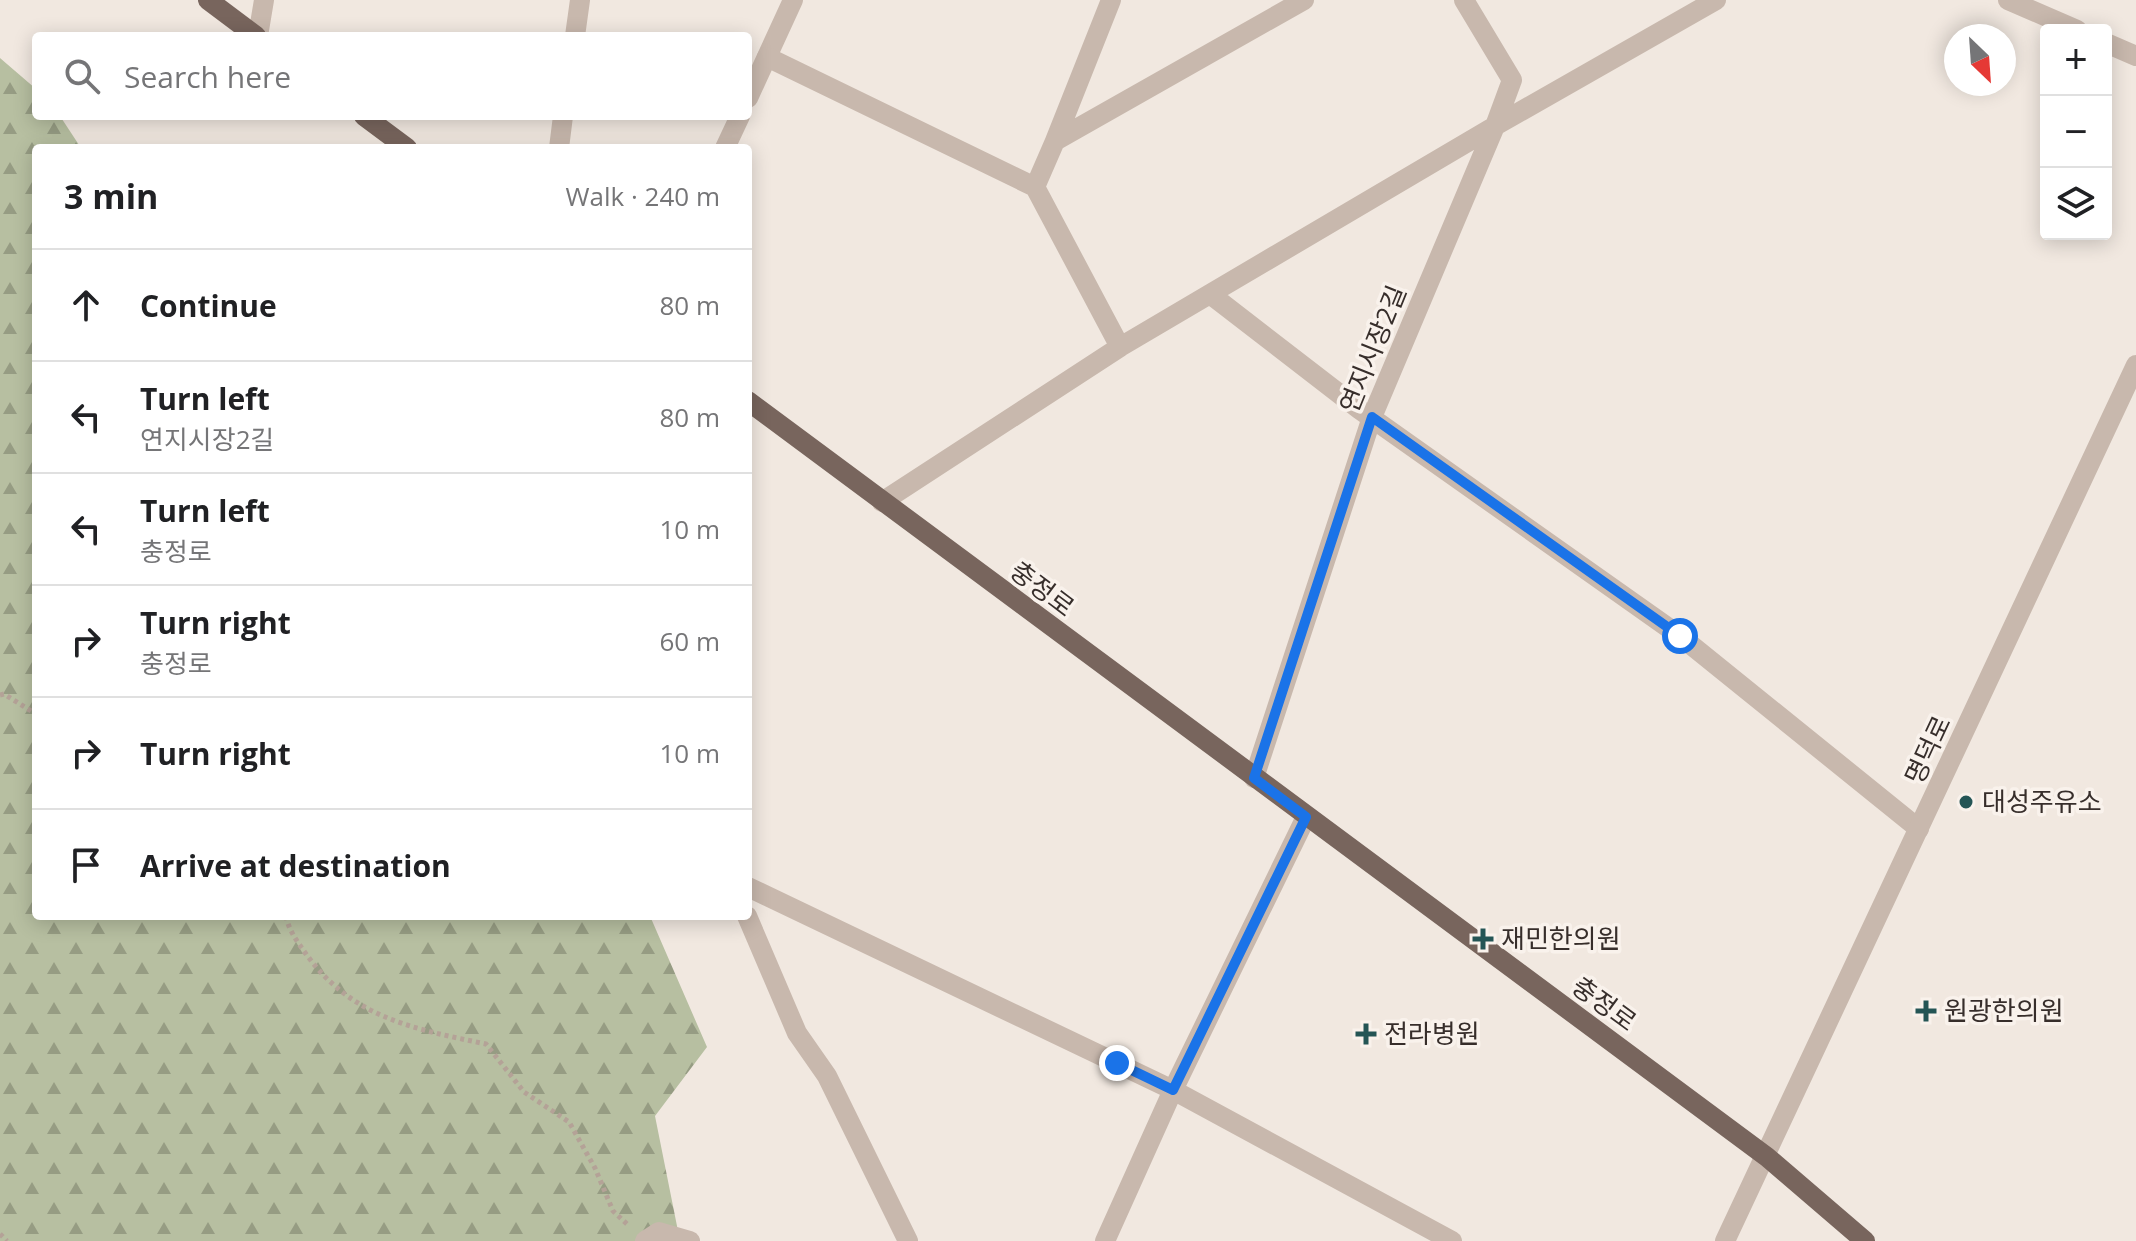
<!DOCTYPE html>
<html lang="en">
<head>
<meta charset="utf-8">
<style>
  :root { --surface:#fff; --page:#f6f6f6; --text:#202124; --muted:#757577; --line:#e0e0e0 }
  body { margin:0; font-family:"Open Sans","Noto Sans KR",sans-serif; background:var(--page); color:var(--text) }
  .controls { position:absolute; right:24px; top:24px; display:grid; overflow:hidden; border-radius:8px; box-shadow:0 4px 20px #0003 }
  .controls button { width:72px; height:72px; display:grid; place-items:center; padding:0; border:0; border-bottom:2px solid var(--line); background:var(--surface); color:var(--text); font:40px sans-serif }
  .compass { position:absolute; left:1944px; top:24px; width:72px; height:72px; border-radius:50%; background:var(--surface); box-shadow:0 4px 20px #0003; rotate:155deg }
  .stop { position:absolute; width:24px; height:24px; margin:-18px; border:6px solid #1a73e8; border-radius:50%; background:#fff }
  .stop.end { background:#1a73e8; border-color:#fff; box-shadow:0 2px 8px #0008 }
  .list { margin:0; padding:0; list-style:none }
  h2 { display:flex; justify-content:space-between; align-items:center; height:104px; margin:0; padding:0 32px; font-size:34px }
  h2 small { font-size:26px; font-weight:400; color:var(--muted) }
  .list li { display:grid; grid-template-columns:52px 1fr auto; gap:24px; align-items:center; box-sizing:border-box; height:112px; padding:0 32px; border-top:2px solid var(--line) }
  .list b { display:block; font-size:30px; white-space:nowrap }
  .list p { margin:0; font-size:26px; white-space:nowrap; color:var(--muted) }
  .list em { font-size:26px; font-style:normal; color:var(--muted) }
  .icon { flex:none; width:44px; height:44px; fill:none; stroke:currentColor; stroke-width:2; stroke-linecap:round; stroke-linejoin:round }
  .map { position:relative; flex:none; width:2136px; height:1241px; overflow:hidden }
  .search { position:absolute; background:var(--surface); box-shadow:0 4px 20px #0003; left:32px; top:32px; width:720px; height:88px; display:flex; align-items:center; gap:20px; box-sizing:border-box; padding:0 28px; border-radius:8px; color:var(--muted); font-size:30px }
  .panel { position:absolute; background:var(--surface); box-shadow:0 4px 20px #0003; left:32px; top:144px; width:720px; height:776px; border-radius:8px }
  .map>svg:first-child { display:block }
  .forest { fill:url(#forest-firs) }
  .lines { fill:none; stroke-linecap:round; stroke-linejoin:round }
  .path { stroke:#b4a297; stroke-width:5; stroke-dasharray:4 4; stroke-linecap:butt }
  .service { stroke:#c8b8ad; stroke-width:20 }
  .minor { stroke:#c8b8ad; stroke-width:20 }
  .tertiary { stroke:#c8b8ad; stroke-width:20 }
  .primary { stroke:#78655d; stroke-width:20 }
  .route { stroke:#1a73e8; stroke-width:10 }
  .poi-dot { fill:#245555; stroke:#f9f2ec; stroke-width:3 }
  .labels { text-anchor:middle; stroke-width:7; stroke-linejoin:round; paint-order:stroke }
  .street-label { font-size:26px; fill:#372e2b; stroke:#f9f2ec }
  .poi-label { font-size:26px; fill:#372e2b; stroke:#f9f2ec; text-anchor:start }
</style>
</head>
<body>
<div class="map">
<svg width="2136" height="1241" viewBox="0 0 2136 1241">
  <defs>
    <pattern id="forest-firs" width="22" height="20" patternUnits="userSpaceOnUse" patternTransform="scale(2)"><rect width="22" height="20" fill="#b7bfa1"/><path d="M5 1l3.5 6h-7zM16 11l3.5 6h-7z" fill="#969c83"/></pattern>
  </defs>
  <rect width="100%" height="100%" fill="#f1e8e0"/>
  <!-- forest -->
  <path class="forest" d="M0 58 36 89V116H60L81 148H36V916H650L707 1047 655 1116 680 1241H0Z"/>
  <g class="lines">
    <!-- path -->
    <path class="path" d="M0 695 4 694 36 714
      M286 916C289 931 297 941 306 954 352 1018 414 1029 486 1044L524 1092 569 1122 595 1168 613 1211 628 1225
      M0 1234 7 1241"/>
    <!-- service -->
    <path class="service" d="M748 98 793 0
      M725 148 740 116
      M747 916 797 1033 827 1076 908 1241"/>
    <!-- minor -->
    <path class="minor" d="M2008 0 2077 30
      M258 36 264 0
      M2106 43 2136 56
      M767 57 1035 187
      M1055 141 1111 0
      M1210 294 1359 409 1680 636 1919 829
      M1120 347 1495 126 1716 0
      M882 502 1120 347 1035 187 1055 141 1304 0
      M1254 778 1372 417 1495 126 1512 80 1464 0
      M748 887 1173 1090 1452 1241
      M645 1241 659 1232 690 1241
      M1105 1241 1173 1090 1306 817"/>
    <!-- tertiary -->
    <path class="tertiary" d="M575 36 580 0
      M559 148 563 116
      M1725 1241 2136 365"/>
    <!-- primary -->
    <path class="primary" d="M208 0 256 36
      M364 116 407 148
      M748 401 1767 1157 1865 1241"/>
  </g>
  <g class="lines">
    <!-- route -->
    <path class="route" d="M1117 1063 1173 1090 1306 817 1254 778 1372 417 1680 636"/>
  </g>
  <!-- markers -->
  <g class="poi-dot">
    <circle cx="1966" cy="802" r="8"/>
    <path d="M1479 927h8v8h8v8h-8v8h-8v-8h-8v-8h8z"/>
    <path d="M1922 999h8v8h8v8h-8v8h-8v-8h-8v-8h8z"/>
    <path d="M1362 1022h8v8h8v8h-8v8h-8v-8h-8v-8h8z"/>
  </g>
  <g class="labels">
    <!-- street labels -->
    <g class="street-label">
      <text transform="translate(1373 349) rotate(-68)" y="9">연지시장2길</text>
      <text transform="translate(1042 589) rotate(37)" y="9">충정로</text>
      <text transform="translate(1928 750) rotate(-65)" y="9">명덕로</text>
      <text transform="translate(1604 1004) rotate(36)" y="9">충정로</text>
    </g>
    <!-- poi labels -->
    <g class="poi-label">
      <text x="1982" y="811">대성주유소</text>
      <text x="1501" y="948">재민한의원</text>
      <text x="1944" y="1020">원광한의원</text>
      <text x="1384" y="1043">전라병원</text>
    </g>
  </g>
</svg>
<div class="controls">
<button>+</button>
<button>−</button>
<button><svg class="icon" aria-label="layers" viewBox="0 0 24 24"><path d="M12 4l9 5-9 5-9-5zM3 14l9 5 9-5"/></svg></button>
</div>
<svg class="compass" viewBox="-18 -18 36 36"><path d="M0-13l5 13h-10z" fill="#e53935"/><path d="M0 13l5-13h-10z" fill="#757577"/></svg>
<div class="stop" style="left:1680px;top:636px"></div>
<div class="stop end" style="left:1117px;top:1063px"></div>
<div class="search"><svg class="icon" aria-label="search" viewBox="0 0 24 24"><circle cx="10" cy="10" r="6"/><path d="M15 15l6 6"/></svg>Search here</div>
<section class="panel">
<h2>3 min<small>Walk · 240 m</small></h2>
<ul class="list">
<li><svg class="icon" aria-label="ahead" viewBox="0 0 24 24"><path d="M12 20V5M6 11l6-6 6 6"/></svg><div><b>Continue</b></div><em>80 m</em></li>
<li><svg class="icon" aria-label="left" viewBox="0 0 24 24"><path d="M17 20v-9H6M10 6l-5 5 5 5"/></svg><div><b>Turn left</b><p>연지시장2길</p></div><em>80 m</em></li>
<li><svg class="icon" aria-label="left" viewBox="0 0 24 24"><path d="M17 20v-9H6M10 6l-5 5 5 5"/></svg><div><b>Turn left</b><p>충정로</p></div><em>10 m</em></li>
<li><svg class="icon" aria-label="right" viewBox="0 0 24 24"><path d="M7 20v-9h11M14 6l5 5-5 5"/></svg><div><b>Turn right</b><p>충정로</p></div><em>60 m</em></li>
<li><svg class="icon" aria-label="right" viewBox="0 0 24 24"><path d="M7 20v-9h11M14 6l5 5-5 5"/></svg><div><b>Turn right</b></div><em>10 m</em></li>
<li><svg class="icon" aria-label="arrive" viewBox="0 0 24 24"><path d="M6 21V4h12l-3 4 3 4H6"/></svg><div><b>Arrive at destination</b></div></li>
</ul>
</section>
</div>
</body>
</html>
